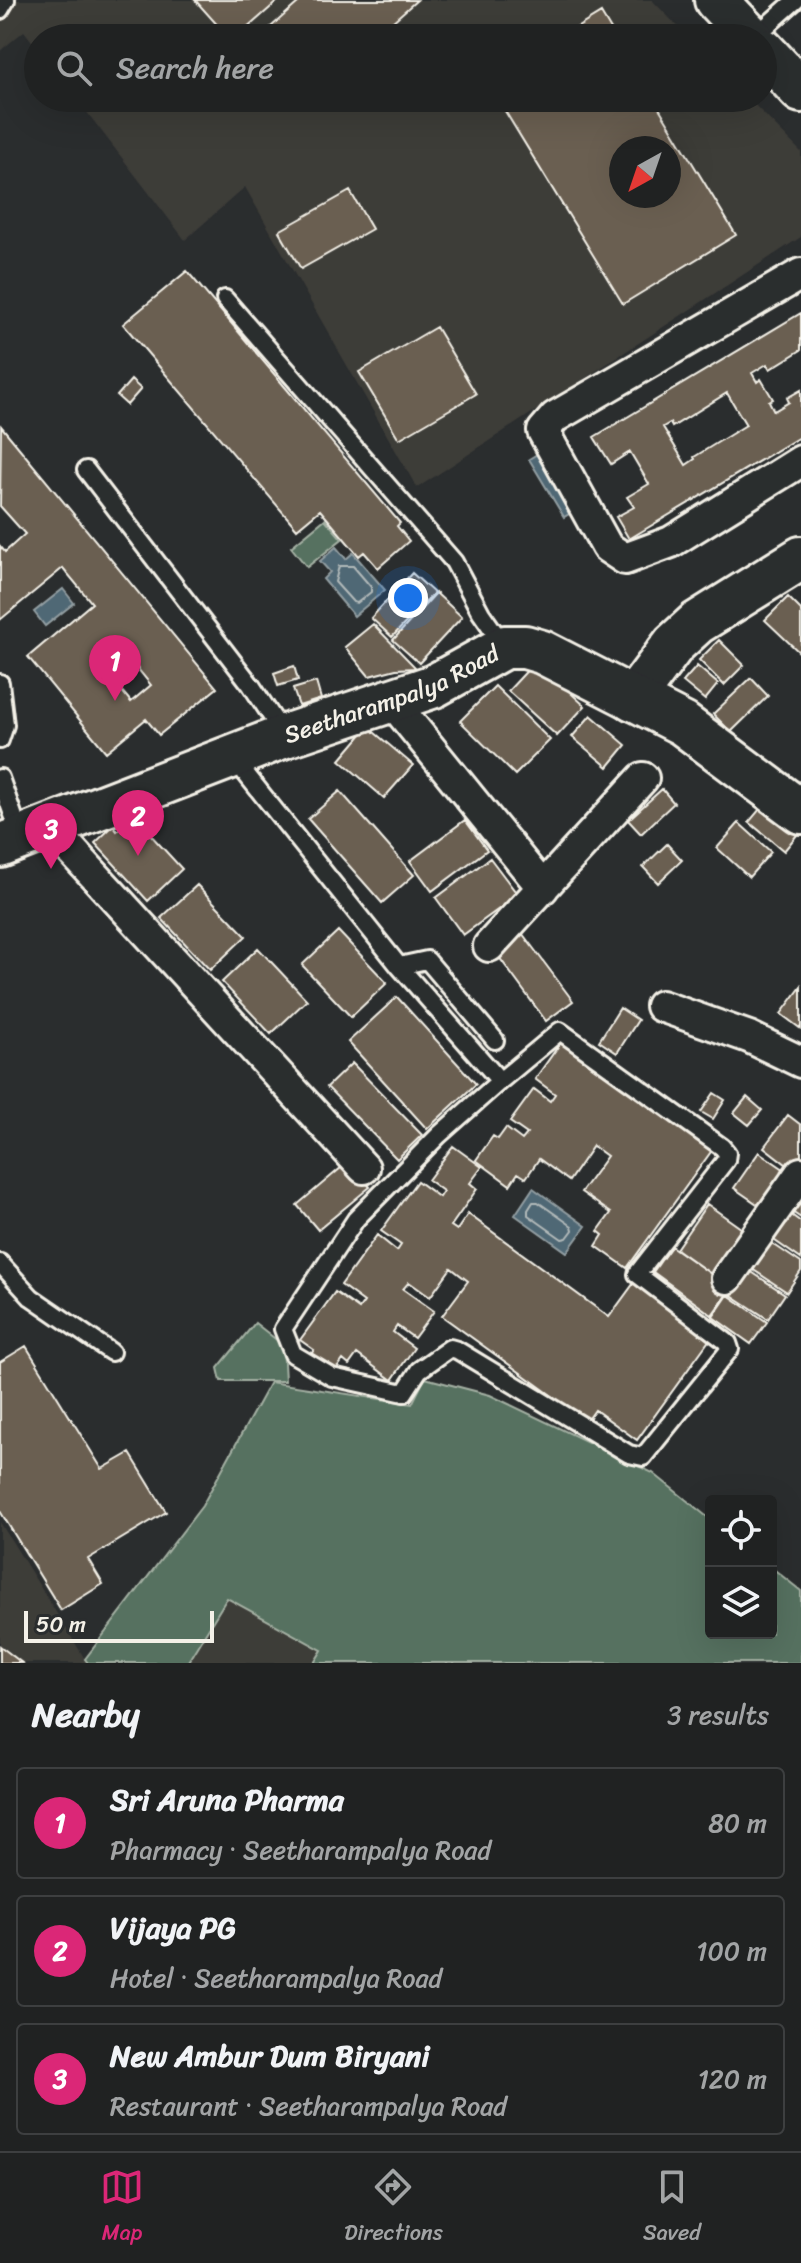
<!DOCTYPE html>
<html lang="en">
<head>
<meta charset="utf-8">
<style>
  :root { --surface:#202222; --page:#2d2f2f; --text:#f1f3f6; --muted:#a2a4a5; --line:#3d3f40; --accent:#db2777 }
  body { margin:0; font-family:Sriracha,sans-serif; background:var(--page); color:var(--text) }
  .controls { position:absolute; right:24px; bottom:24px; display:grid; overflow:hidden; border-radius:8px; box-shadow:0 8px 32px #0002 }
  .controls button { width:72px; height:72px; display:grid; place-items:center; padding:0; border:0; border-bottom:2px solid var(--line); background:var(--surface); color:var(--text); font:40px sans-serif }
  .compass { position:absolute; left:609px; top:136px; width:72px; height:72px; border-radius:50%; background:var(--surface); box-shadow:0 8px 32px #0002; rotate:220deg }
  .scale { position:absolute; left:24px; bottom:20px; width:190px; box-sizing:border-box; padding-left:8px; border:4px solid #f4f1e8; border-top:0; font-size:22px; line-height:28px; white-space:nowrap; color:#f4f1e8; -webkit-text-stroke:6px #2a2d2e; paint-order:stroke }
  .you { position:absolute; left:408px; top:598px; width:28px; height:28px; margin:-20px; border:6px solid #fff; border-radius:50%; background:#1a73e8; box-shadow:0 0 0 12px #1a73e833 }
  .badge { display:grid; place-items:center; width:52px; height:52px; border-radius:50%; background:var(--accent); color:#fff; font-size:26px; font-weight:700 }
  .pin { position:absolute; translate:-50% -66px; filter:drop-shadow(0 2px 4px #0008) }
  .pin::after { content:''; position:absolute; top:42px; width:28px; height:24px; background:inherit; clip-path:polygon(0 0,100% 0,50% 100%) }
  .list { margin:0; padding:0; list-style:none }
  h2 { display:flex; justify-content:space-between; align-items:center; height:104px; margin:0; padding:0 32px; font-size:34px }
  h2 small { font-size:26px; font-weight:400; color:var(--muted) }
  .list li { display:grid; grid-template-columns:52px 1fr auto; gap:24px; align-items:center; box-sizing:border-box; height:112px; margin:0 16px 16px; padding:0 16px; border:2px solid var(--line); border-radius:8px }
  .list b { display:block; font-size:30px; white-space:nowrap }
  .list p { margin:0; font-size:26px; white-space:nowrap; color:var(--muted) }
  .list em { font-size:26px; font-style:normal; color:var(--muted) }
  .icon { flex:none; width:44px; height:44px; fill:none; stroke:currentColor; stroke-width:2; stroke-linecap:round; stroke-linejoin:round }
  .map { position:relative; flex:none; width:801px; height:1663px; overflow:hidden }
  .search { position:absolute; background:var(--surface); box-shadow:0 8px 32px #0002; left:24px; right:24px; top:24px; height:88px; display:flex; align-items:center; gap:20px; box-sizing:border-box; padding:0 28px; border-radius:44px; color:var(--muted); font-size:30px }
  .sheet { height:488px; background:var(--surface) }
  nav { display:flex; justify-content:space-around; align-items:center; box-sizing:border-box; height:112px; border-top:2px solid var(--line); background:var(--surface); font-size:22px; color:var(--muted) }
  nav a { display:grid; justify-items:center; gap:4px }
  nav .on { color:var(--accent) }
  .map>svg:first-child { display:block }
  .built { fill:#3d3c38; fill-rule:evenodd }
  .green { fill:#567160; stroke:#a5b1a4; stroke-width:2 }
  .water { fill:#506774; stroke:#929ea2; stroke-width:2 }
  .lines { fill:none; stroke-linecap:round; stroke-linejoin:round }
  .shore { stroke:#b2baba; stroke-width:2 }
  .building { fill:#6a5e51; stroke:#f4f1e8; stroke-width:2; fill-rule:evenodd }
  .lane-casing { stroke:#f4f1e8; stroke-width:22 }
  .street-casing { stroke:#f4f1e8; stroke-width:36 }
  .secondary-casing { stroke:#f4f1e8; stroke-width:48 }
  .lane { stroke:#2a2d2e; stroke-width:16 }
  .street { stroke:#2a2d2e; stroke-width:30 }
  .secondary { stroke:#2a2d2e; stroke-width:42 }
  .labels { text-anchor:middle; stroke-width:6; stroke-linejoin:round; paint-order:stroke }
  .street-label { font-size:24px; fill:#f4f1e8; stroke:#2a2d2e }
</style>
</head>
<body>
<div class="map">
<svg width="801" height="1663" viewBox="0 0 801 1663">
  <rect width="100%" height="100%" fill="#2a2d2e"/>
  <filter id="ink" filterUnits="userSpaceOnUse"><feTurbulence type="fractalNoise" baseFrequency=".0125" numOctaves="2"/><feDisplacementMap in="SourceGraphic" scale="16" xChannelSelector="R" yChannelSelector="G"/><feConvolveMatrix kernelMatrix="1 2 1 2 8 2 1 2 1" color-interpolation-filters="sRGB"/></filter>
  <g filter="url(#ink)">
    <!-- built -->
    <path class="built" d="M0 0H652L689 38H38V49L24 31 0 51Z
      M76 98H748L801 152V237L417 488 245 187 185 240ZM621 148H669V196H621Z
      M0 1522 85 1659 88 1663H0Z
      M227 1598 322 1651 314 1663H187Z"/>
    <!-- green -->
    <path class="green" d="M325 519 342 539 307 567 291 547Z
      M255 1323 283 1345 285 1381H221L218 1368Z
      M425 1378 490 1395 653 1473 711 1520V1633H771V1567L801 1591V1663H314L322 1650 227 1598 187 1663H88L85 1659 202 1506 270 1382 412 1404Z"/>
    <!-- water -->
    <path class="water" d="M557 442 592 500 564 517 529 459Z
      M336 547 346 559 353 553 385 590 354 616 323 579 330 572 320 561Z
      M63 589 74 603 45 626 34 612Z
      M533 1188 586 1226 567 1252 515 1215Z"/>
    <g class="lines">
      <!-- shore -->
      <path class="shore" d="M339 566H353L371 587V592L357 603 353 602 335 582Z
        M533 1202H538L572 1226 573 1230 567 1238 562 1239 528 1215V1210Z"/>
    </g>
    <!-- building -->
    <path class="building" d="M195 0H279L236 38H229Z
      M298 0H417L374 38H267L263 34 299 2Z
      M601 13 616 38H560Z
      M497 98H653L736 235 623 304ZM621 148H669V196H621Z
      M350 191 372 229 301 269 279 231Z
      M187 271 400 523 397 526 409 541 378 568 364 552 359 556 320 510 297 529 123 324Z
      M801 313V350L770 369 767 364 752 373 757 382 761 379 773 399 769 401 774 411 789 402 787 398 801 390V436L629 539 616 517 634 507 627 497 649 484 630 452 611 464 594 437ZM727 393 746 425 694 457 695 459 686 465 663 427 670 423 672 427Z
      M436 327 476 394 399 439 359 372Z
      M131 380 141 389 127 405 117 396Z
      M1 426 217 688 159 735 146 719 106 752 28 657 92 603 63 568 0 620V546L5 552 25 534 0 506ZM116 642 151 685 131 702 95 659Z
      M412 573 434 593 392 637 371 618Z
      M436 593 462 617 419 663 393 640Z
      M788 597 801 610V654L765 620Z
      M373 624 416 668 396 669 369 676 345 647Z
      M719 640 744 665 724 685 699 660Z
      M536 661 585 706 557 736 508 691Z
      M294 666 298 680 278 686 274 673Z
      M697 666 718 684 705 700 683 682Z
      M751 678 768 696 731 732 713 714Z
      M316 682 321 699 299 706 293 689Z
      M495 686 550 740 515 775 460 721Z
      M591 715 626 745 608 767 572 737Z
      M368 727 413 765 384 798 340 760Z
      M662 789 674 803 641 834 628 820Z
      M340 791 414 875 382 903 308 819Z
      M770 797 801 830 784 851 749 822Z
      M465 820 487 850 432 891 410 861Z
      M138 821 182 869 148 901 95 843 113 826 117 831 127 822 131 827Z
      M739 823 771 852 749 877 717 848Z
      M667 844 682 860 658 883 643 867Z
      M490 858 518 895 463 935 436 898Z
      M197 885 246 936 210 970 161 918Z
      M338 931 387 983 351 1017 302 965Z
      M522 933 573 1001 546 1021 496 953Z
      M258 948 307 1000 271 1034 222 982Z
      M801 987V1029L781 1014Z
      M397 997 476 1084 427 1129 348 1042Z
      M620 1008 638 1020 617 1053 599 1041Z
      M562 1041 713 1149 627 1268 596 1246 603 1235 598 1231 611 1213 581 1192 607 1156 593 1146 569 1181 539 1159 526 1178 518 1173 510 1185 476 1160 493 1136 498 1139 506 1128 522 1140 527 1134 510 1122 534 1089 550 1101 555 1094 535 1079Z
      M352 1063 422 1135 397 1159 327 1087Z
      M714 1093 725 1100 713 1119 701 1112Z
      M747 1097 762 1110 749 1125 734 1113Z
      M788 1115 801 1125V1163L795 1171 764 1147Z
      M453 1146 482 1167 470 1183 477 1189 451 1226 457 1230 468 1214 609 1317 634 1283 710 1339 637 1440 595 1410 587 1421 442 1316 468 1281 451 1268 430 1297 409 1282 403 1289 434 1311 414 1338 397 1326 393 1332 414 1348 392 1380 357 1354 349 1365 343 1360 335 1371 311 1354 314 1350 300 1340 335 1292 359 1309 364 1302 341 1285 377 1235 397 1251 401 1245 381 1231 417 1181 439 1197 443 1191 428 1180Z
      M759 1152 788 1172 763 1208 734 1188Z
      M348 1162 370 1187 318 1230 297 1205Z
      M801 1192V1218L789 1210Z
      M707 1204 745 1231 714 1276 676 1249Z
      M786 1211 801 1222V1259L768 1236Z
      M767 1240 801 1263V1271L787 1292 749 1267Z
      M671 1246 731 1288 712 1315 653 1272Z
      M747 1269 785 1294 768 1319 730 1294Z
      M728 1295 767 1322 751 1344 713 1317Z
      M26 1346 102 1469 130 1453 166 1512 88 1559 103 1584 61 1610 0 1511V1362Z
      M0 1646 22 1663H0Z"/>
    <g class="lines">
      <defs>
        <path id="lane" d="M0 10 6 0
          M753 38 796 0
          M225 299 454 562 481 613 504 646
          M86 470 251 685 284 735
          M0 683 5 725 0 740
          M234 759 399 966 500 1081 439 1135 356 1219 283 1329 293 1354 332 1377 404 1393 419 1370 450 1348 457 1350 629 1454 643 1457 730 1349 728 1343 637 1274 726 1160 727 1153 722 1147 560 1031 500 1081
          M0 778 21 837
          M399 966 427 960 495 1040
          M0 1263 31 1297 111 1352"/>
        <path id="street" d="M801 274 555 417 543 431 607 547 625 559 671 542 801 461
          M391 700 543 888
          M50 827 364 1168
          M489 946 643 778
          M661 1006 749 1037 801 1062
          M727 1278 801 1173"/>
        <g id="secondary">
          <path d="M716 0 752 38"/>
          <path d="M763 50 801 91"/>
          <path d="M633 699 674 644 697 623 801 558"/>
          <path id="s1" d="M0 846 285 736 434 686 504 647H525L542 652 683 724 801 812"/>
        </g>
      </defs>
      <!-- lane casing -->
      <use href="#lane" class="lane-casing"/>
      <!-- street casing -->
      <use href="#street" class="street-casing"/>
      <!-- secondary casing -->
      <use href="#secondary" class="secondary-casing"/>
      <!-- lane -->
      <use href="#lane" class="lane"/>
      <!-- street -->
      <use href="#street" class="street"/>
      <!-- secondary -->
      <use href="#secondary" class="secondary"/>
    </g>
  </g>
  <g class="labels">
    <!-- street labels -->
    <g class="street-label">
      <text dy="8" stroke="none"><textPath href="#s1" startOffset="420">Seetharampalya Road</textPath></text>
    </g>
  </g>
</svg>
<div class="controls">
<button><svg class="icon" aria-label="locate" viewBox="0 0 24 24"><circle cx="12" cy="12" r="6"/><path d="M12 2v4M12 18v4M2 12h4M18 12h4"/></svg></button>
<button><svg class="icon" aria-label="layers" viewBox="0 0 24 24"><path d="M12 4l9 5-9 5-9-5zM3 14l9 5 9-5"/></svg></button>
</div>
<svg class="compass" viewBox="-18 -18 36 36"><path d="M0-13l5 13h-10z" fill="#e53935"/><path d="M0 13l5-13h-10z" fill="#a2a4a5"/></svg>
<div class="scale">50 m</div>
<div class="you"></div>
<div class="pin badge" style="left:115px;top:701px">1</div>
<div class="pin badge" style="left:138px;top:856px">2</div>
<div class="pin badge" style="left:51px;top:869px">3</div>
<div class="search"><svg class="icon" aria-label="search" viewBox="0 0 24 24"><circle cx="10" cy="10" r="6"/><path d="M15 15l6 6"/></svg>Search here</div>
</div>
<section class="sheet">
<h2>Nearby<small>3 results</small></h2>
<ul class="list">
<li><span class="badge">1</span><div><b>Sri Aruna Pharma</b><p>Pharmacy · Seetharampalya Road</p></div><em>80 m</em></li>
<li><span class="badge">2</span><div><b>Vijaya PG</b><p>Hotel · Seetharampalya Road</p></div><em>100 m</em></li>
<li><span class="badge">3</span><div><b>New Ambur Dum Biryani</b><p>Restaurant · Seetharampalya Road</p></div><em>120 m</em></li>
</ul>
</section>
<nav>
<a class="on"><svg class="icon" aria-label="map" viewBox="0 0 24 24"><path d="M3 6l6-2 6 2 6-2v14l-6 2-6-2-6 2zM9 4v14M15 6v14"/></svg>Map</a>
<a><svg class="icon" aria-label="directions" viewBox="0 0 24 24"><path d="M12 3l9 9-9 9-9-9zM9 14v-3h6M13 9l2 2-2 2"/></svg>Directions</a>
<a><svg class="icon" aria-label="saved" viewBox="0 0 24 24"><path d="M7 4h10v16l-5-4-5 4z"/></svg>Saved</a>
</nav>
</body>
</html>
